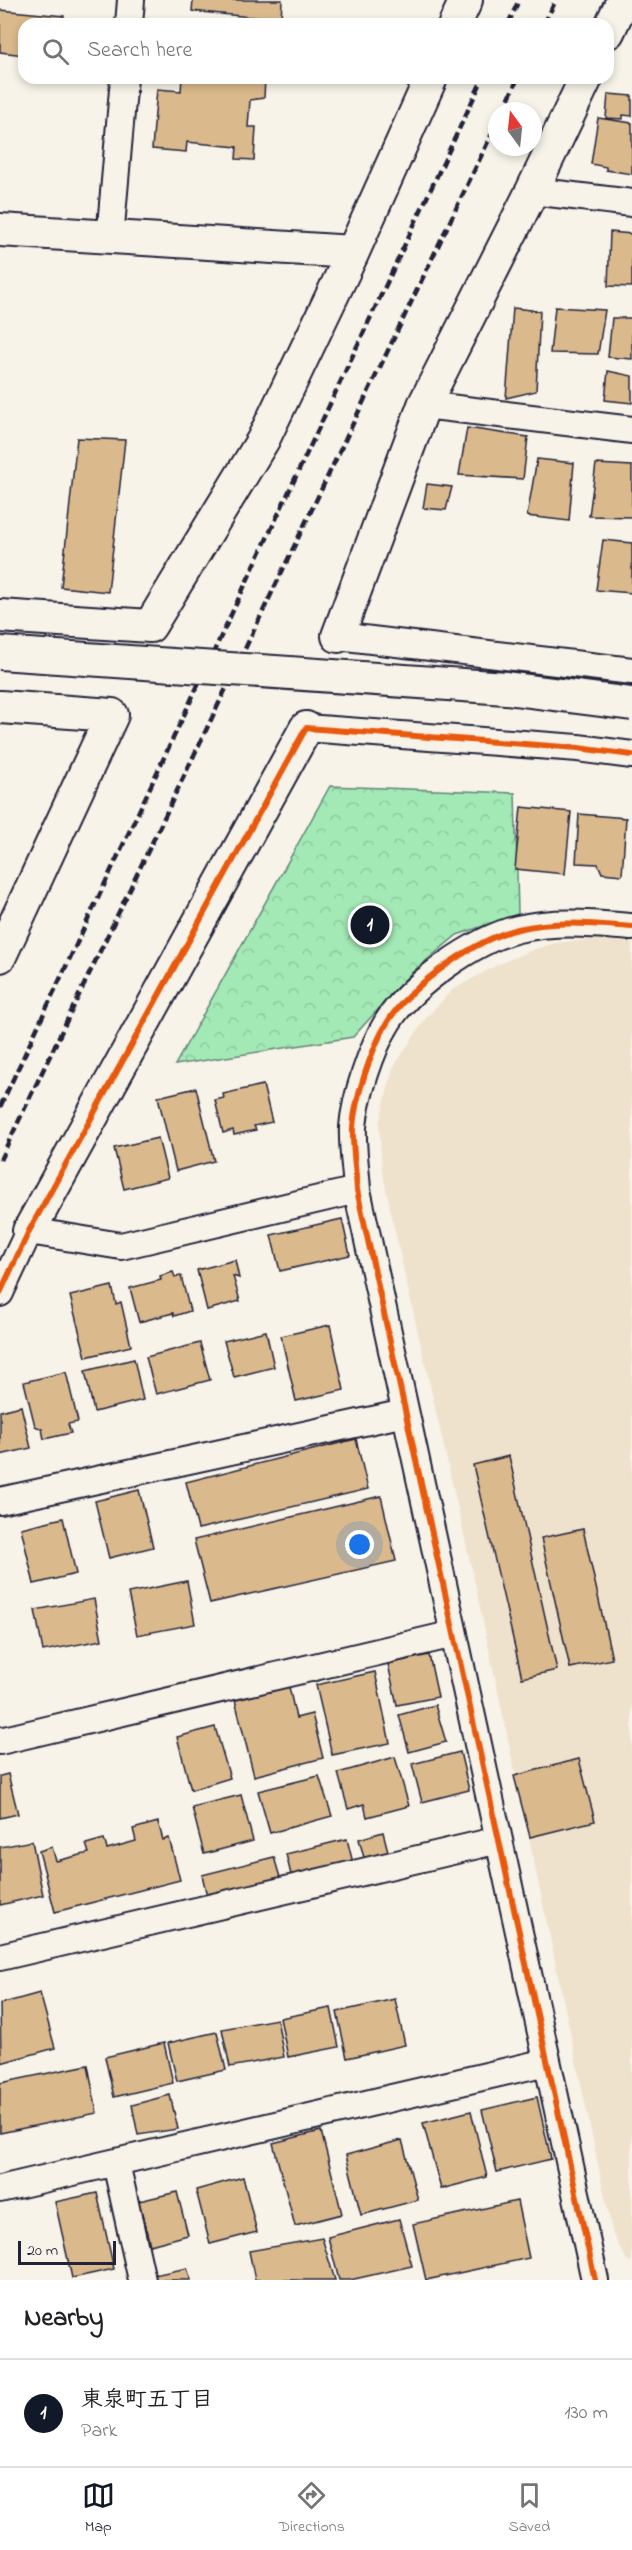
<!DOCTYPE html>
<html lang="en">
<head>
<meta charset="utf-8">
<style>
  :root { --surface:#fff; --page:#f6f6f6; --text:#202124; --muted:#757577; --line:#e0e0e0; --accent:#111827 }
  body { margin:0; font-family:"Indie Flower","Klee One",sans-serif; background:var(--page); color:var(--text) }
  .compass { position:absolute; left:488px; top:102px; width:54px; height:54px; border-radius:50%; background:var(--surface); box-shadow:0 3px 9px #0003; rotate:345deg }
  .scale { position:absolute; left:18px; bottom:15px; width:98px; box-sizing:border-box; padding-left:6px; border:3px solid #22223b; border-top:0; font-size:16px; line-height:21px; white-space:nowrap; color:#22223b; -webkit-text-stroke:4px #f7f3e8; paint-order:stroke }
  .you { position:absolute; left:360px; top:1545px; width:21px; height:21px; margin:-15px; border:4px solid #fff; border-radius:50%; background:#1a73e8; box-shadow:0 0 0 9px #1a73e833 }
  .badge { display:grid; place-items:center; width:39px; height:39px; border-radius:50%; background:var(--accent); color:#fff; font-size:20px; font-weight:700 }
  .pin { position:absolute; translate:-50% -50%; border:3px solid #fff; box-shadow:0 2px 6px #0006 }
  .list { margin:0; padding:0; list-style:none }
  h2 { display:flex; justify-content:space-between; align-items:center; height:78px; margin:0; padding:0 24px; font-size:26px }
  h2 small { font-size:20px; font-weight:400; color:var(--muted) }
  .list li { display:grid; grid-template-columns:39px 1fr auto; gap:18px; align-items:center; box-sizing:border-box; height:108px; padding:0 24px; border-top:2px solid var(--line) }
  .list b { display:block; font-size:22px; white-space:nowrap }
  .list p { margin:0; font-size:20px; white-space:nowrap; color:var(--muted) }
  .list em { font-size:20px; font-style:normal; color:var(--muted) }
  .icon { flex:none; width:33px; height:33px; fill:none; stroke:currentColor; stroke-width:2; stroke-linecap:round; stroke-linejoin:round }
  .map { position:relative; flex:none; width:632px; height:2280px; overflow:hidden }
  .search { position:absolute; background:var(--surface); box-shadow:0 3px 9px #0003; left:18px; right:18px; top:18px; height:66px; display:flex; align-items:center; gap:15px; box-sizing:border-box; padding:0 21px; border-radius:18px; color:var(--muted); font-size:22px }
  .sheet { height:186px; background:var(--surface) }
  nav { display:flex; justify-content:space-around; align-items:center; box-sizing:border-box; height:84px; border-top:2px solid var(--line); background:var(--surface); font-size:16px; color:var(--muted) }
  nav a { display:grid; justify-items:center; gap:3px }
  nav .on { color:var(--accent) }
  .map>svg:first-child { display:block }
  .built { fill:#eee2cc }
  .forest { fill:url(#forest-crowns); stroke:#628678; stroke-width:1.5 }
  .building { fill:#dab98c; stroke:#22223b; stroke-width:1.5 }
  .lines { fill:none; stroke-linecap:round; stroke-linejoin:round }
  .minor-casing { stroke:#22223b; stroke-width:30 }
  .tertiary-casing { stroke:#22223b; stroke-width:36 }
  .minor { stroke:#f7f3e8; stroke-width:26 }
  .tertiary { stroke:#f7f3e8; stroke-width:32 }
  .rail { stroke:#22223b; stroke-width:4.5; stroke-dasharray:9 4.5; stroke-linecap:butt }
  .tertiary-bridge-casing { stroke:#22223b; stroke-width:36; stroke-linecap:butt }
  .tertiary-bridge { stroke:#f7f3e8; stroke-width:32 }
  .cycleway-casing { stroke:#f7f3e8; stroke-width:10 }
  .cycleway { stroke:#e8590c; stroke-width:6 }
</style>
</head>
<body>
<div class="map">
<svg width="632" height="2280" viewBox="0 0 632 2280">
  <defs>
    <pattern id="forest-crowns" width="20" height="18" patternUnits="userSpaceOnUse" patternTransform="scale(1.5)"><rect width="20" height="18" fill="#a3e9b5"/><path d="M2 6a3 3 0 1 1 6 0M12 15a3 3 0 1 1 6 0" fill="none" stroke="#8cc89d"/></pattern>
  </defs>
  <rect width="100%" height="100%" fill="#f7f3e8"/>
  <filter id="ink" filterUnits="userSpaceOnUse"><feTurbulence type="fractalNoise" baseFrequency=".0167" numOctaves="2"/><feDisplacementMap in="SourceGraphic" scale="12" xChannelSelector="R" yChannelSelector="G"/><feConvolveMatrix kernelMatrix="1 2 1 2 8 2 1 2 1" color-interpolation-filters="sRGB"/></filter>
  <g filter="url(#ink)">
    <!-- built -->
    <path class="built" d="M593 939 632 943V2261L628 2262 613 2235 476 1588 394 1227 382 1169 379 1124 393 1068 426 1018 452 990 497 965 532 950 556 943Z"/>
    <!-- forest -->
    <path class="forest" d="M330 786 515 793 518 914 457 935 410 974 353 1037 175 1065Z"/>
    <!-- building -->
    <path class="building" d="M193 0H282L281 20 192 11Z
      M0 10 64 16V24H24V55L0 52Z
      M182 78H265L264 98 250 100 248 127H256L254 160 236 159 237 147 187 142 186 152 152 149 157 89 181 91Z
      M608 94 632 96V116L623 115V119L606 118Z
      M598 118 632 123V174L606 170V167L591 164Z
      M610 232 632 234V287L608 286Z
      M555 307 605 310 598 354 550 353Z
      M513 308 540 311 536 391 506 398Z
      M612 318H632V359L608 357Z
      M608 371 632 376V403L605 400Z
      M467 428 528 437 523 479 459 475Z
      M77 438 125 440 108 592 61 587Z
      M537 459 574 463 569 521 527 516Z
      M596 464 632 466V517L589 516Z
      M427 484 452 487 446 510 423 508Z
      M603 540 632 543V593L596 590Z
      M521 807 571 812 565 874 515 869Z
      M579 814 626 818 622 875 602 873 598 864 576 863Z
      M263 1085 272 1122 254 1126 256 1130 234 1135 233 1130 223 1133 215 1100 224 1098 223 1094Z
      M196 1088 214 1161 176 1171 158 1097Z
      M158 1138 168 1178 124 1189 114 1148Z
      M342 1219 350 1255 280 1271 271 1235Z
      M235 1260 239 1278 233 1276 240 1301 207 1310 197 1270Z
      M173 1272 175 1277 181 1276 190 1311 174 1316 173 1313 139 1322 130 1288 161 1280 160 1276Z
      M112 1286 116 1304 121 1302 131 1346 86 1357 70 1296Z
      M330 1325 344 1390 296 1401 281 1336Z
      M266 1331 274 1367 234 1377 224 1341Z
      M200 1343 210 1380 156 1394 146 1357Z
      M134 1359 143 1400 94 1412 85 1371Z
      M66 1372 78 1422 68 1424 71 1433 44 1439 42 1429 35 1426 24 1382Z
      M21 1406 31 1448 0 1455V1411Z
      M356 1439 368 1489 198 1529 186 1482Z
      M509 1456 557 1670 522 1678 473 1465Z
      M139 1490 153 1547 109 1558 95 1501Z
      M381 1496 396 1561 210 1603 194 1540Z
      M63 1518 76 1574 34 1584 21 1528Z
      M583 1529 612 1659 570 1668 541 1538Z
      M187 1581 195 1624 137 1635 128 1593Z
      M94 1599 102 1640 43 1651 35 1610Z
      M429 1655 438 1697 397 1705 388 1664Z
      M375 1672 390 1743 332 1755 316 1685Z
      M289 1687 296 1718 312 1714 323 1758 254 1776 235 1700Z
      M435 1705 446 1742 409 1752 399 1715Z
      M215 1727 230 1778 191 1790 177 1737Z
      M460 1752 469 1790 422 1802 412 1764Z
      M395 1757 409 1806 367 1817 364 1804 348 1809 338 1773Z
      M579 1759 595 1821 530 1837 514 1776Z
      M8 1774 18 1814 0 1818V1776Z
      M319 1776 332 1816 270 1833 258 1791Z
      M241 1795 253 1841 204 1854 192 1807Z
      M158 1822 163 1840 169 1838 180 1880 55 1912 39 1851 52 1847 56 1861 89 1853 86 1844 104 1839 107 1849 136 1841 133 1829Z
      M383 1832 390 1859 366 1865 359 1839Z
      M347 1839 354 1867 293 1883 286 1854Z
      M32 1841 43 1895 0 1905V1847Z
      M274 1857 281 1881 208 1900 202 1875Z
      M40 1993 55 2048 1 2063 0 2004Z
      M395 1999 405 2045 347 2058 337 2012Z
      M331 2008 339 2047 288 2057 280 2018Z
      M277 2019 284 2057 230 2067 222 2029Z
      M217 2032 226 2070 177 2081 168 2043Z
      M164 2043 173 2083 114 2097 105 2057Z
      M88 2065 97 2113 0 2133V2083Z
      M170 2095 178 2129 138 2135 132 2105Z
      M537 2097 551 2159 497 2172 482 2110Z
      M471 2111 487 2177 441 2189 423 2123Z
      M321 2131 342 2214 295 2226 273 2143Z
      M402 2140 418 2200 361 2215 346 2155Z
      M243 2177 257 2232 210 2244 196 2190Z
      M177 2192 188 2235 150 2245 139 2201Z
      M97 2193 114 2269 72 2278 55 2202Z
      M517 2201 529 2258 426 2280 413 2224Z
      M399 2219 412 2266 350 2280H339L328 2237Z
      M322 2238 335 2280H255L249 2251Z
      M187 2268 191 2280H156L154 2275Z"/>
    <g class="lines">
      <defs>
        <path id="minor" d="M129 24 131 0
          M532 191 632 203
          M110 238 124 78
          M424 405 632 430
          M338 636 632 671
          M306 728 578 748 632 755
          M0 1293 29 1231 121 1246 357 1190
          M0 1501 405 1413
          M0 1741 454 1634
          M0 1957 499 1840
          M116 2163 142 2280
          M0 2189 547 2062
          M595 2280 357 1190C356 1170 352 1147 353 1127 355 1098 372 1047 387 1023 410 985 476 939 518 929 556 920 594 924 632 927"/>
        <path id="tertiary" d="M455 24 466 0
          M608 32 623 0
          M0 230 353 252
          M0 616 150 626 263 440 353 252 431 78
          M338 636 424 405 532 191 586 78
          M0 707 112 715 0 956
          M29 1231 306 728"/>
      </defs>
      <!-- minor casing -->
      <use href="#minor" class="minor-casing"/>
      <!-- tertiary casing -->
      <use href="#tertiary" class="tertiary-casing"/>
      <!-- minor -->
      <use href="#minor" class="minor"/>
      <!-- tertiary -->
      <use href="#tertiary" class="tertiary"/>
      <!-- rail -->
      <path class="rail" d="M508 24 519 0
        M544 24 556 0
        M503 111 518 78
        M0 1107 483 78
        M0 1160 497 123"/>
      <defs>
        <path id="tertiary-bridge" d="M0 653 506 688 632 704"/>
      </defs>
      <!-- tertiary-bridge casing -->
      <use href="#tertiary-bridge" class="tertiary-bridge-casing"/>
      <!-- tertiary-bridge -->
      <use href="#tertiary-bridge" class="tertiary-bridge"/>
      <defs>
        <path id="cycleway" d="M0 1293 29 1231 306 728 578 748 632 755
          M595 2280 357 1190C356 1170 352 1147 353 1127 355 1098 372 1047 387 1023 410 985 476 939 518 929 556 920 594 924 632 927"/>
      </defs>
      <!-- cycleway casing -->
      <use href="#cycleway" class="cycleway-casing"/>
      <!-- cycleway -->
      <use href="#cycleway" class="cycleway"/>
    </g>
  </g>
</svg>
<svg class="compass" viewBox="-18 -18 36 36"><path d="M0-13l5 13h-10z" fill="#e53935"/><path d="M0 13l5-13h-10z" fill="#757577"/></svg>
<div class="scale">20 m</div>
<div class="you"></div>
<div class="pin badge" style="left:370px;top:925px">1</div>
<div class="search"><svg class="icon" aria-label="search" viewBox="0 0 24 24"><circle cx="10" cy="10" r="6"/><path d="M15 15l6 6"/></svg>Search here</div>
</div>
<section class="sheet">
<h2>Nearby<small></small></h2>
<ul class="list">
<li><span class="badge">1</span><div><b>東泉町五丁目</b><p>Park</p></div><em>130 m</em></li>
</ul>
</section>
<nav>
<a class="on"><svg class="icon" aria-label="map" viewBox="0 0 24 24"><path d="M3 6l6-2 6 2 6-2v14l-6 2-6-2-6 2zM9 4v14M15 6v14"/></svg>Map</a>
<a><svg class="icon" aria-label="directions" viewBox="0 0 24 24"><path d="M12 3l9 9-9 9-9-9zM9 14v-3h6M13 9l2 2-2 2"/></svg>Directions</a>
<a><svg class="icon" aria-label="saved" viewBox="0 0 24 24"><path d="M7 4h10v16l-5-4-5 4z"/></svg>Saved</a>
</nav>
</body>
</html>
